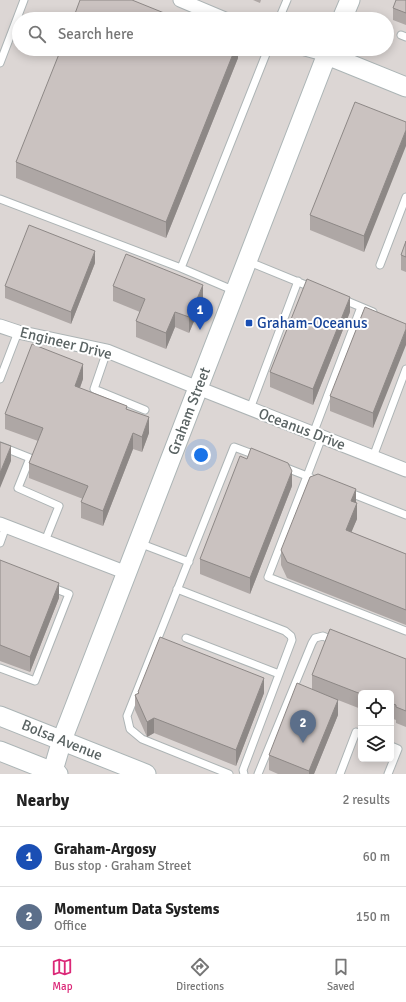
<!DOCTYPE html>
<html lang="en">
<head>
<meta charset="utf-8">
<style>
  :root { --surface:#fff; --page:#f6f6f6; --text:#222; --muted:#767676; --line:#e0e0e0; --accent:#db2777 }
  body { margin:0; font-family:Signika,sans-serif; background:var(--page); color:var(--text) }
  .controls { position:absolute; right:12px; bottom:12px; display:grid; overflow:hidden; border-radius:6px; box-shadow:0 2px 10px #0003 }
  .controls button { width:36px; height:36px; display:grid; place-items:center; padding:0; border:0; border-bottom:1px solid var(--line); background:var(--surface); color:var(--text); font:20px sans-serif }
  .you { position:absolute; left:201px; top:455px; width:14px; height:14px; margin:-10px; border:3px solid #fff; border-radius:50%; background:#1a73e8; box-shadow:0 0 0 6px #1a73e833 }
  .badge { display:grid; place-items:center; width:26px; height:26px; border-radius:50%; background:var(--accent); color:#fff; font-size:13px; font-weight:700 }
  .pin { position:absolute; translate:-50% -33px; filter:drop-shadow(0 1px 2px #0008) }
  .pin::after { content:''; position:absolute; top:21px; width:14px; height:12px; background:inherit; clip-path:polygon(0 0,100% 0,50% 100%) }
  .list { margin:0; padding:0; list-style:none }
  h2 { display:flex; justify-content:space-between; align-items:center; height:52px; margin:0; padding:0 16px; font-size:17px }
  h2 small { font-size:13px; font-weight:400; color:var(--muted) }
  .list li { display:grid; grid-template-columns:26px 1fr auto; gap:12px; align-items:center; box-sizing:border-box; height:60px; padding:0 16px; border-top:1px solid var(--line) }
  .list b { display:block; font-size:15px; white-space:nowrap }
  .list p { margin:0; font-size:13px; white-space:nowrap; color:var(--muted) }
  .list em { font-size:13px; font-style:normal; color:var(--muted) }
  .icon { flex:none; width:22px; height:22px; fill:none; stroke:currentColor; stroke-width:2; stroke-linecap:round; stroke-linejoin:round }
  .map { position:relative; flex:none; width:406px; height:774px; overflow:hidden }
  .search { position:absolute; background:var(--surface); box-shadow:0 2px 10px #0003; left:12px; right:12px; top:12px; height:44px; display:flex; align-items:center; gap:10px; box-sizing:border-box; padding:0 14px; border-radius:22px; color:var(--muted); font-size:15px }
  .sheet { height:172px; background:var(--surface) }
  nav { display:flex; justify-content:space-around; align-items:center; box-sizing:border-box; height:56px; border-top:1px solid var(--line); background:var(--surface); font-size:11px; color:var(--muted) }
  nav a { display:grid; justify-items:center; gap:2px }
  nav .on { color:var(--accent) }
  .map>svg:first-child { display:block }
  .industrial { fill:#dcd6d4; fill-rule:evenodd }
  .lines { fill:none; stroke-linecap:round; stroke-linejoin:round }
  .lane-casing { stroke:#adb4b5; stroke-width:9 }
  .street-casing { stroke:#adb4b5; stroke-width:15 }
  .secondary-casing { stroke:#acb5b6; stroke-width:21 }
  .lane { stroke:#fff; stroke-width:7 }
  .street { stroke:#fff; stroke-width:13 }
  .secondary { stroke:#fff; stroke-width:19 }
  .wall { fill:#aea7a5 }
  .shaded-wall { fill:#8d8886 }
  .building { fill:#cac2c0; stroke:#8d8886 }
  .transit-dot { fill:#1a4fb4; stroke:#fff; stroke-width:1.5 }
  .labels { text-anchor:middle; stroke-width:4; stroke-linejoin:round; paint-order:stroke }
  .transit-label { font-size:15px; fill:#164399; stroke:#fff; text-anchor:start }
  .street-label { font-size:15px; fill:#5a6363; stroke:#fff }
</style>
</head>
<body>
<div class="map">
<svg width="406" height="774" viewBox="0 0 406 774">
  <rect width="100%" height="100%" fill="#eee4e1"/>
  <!-- industrial -->
  <path class="industrial" d="M0 0H406V774H0ZM19 19H387V49H19ZM361 693H391V759H361Z"/>
  <g class="lines">
    <defs>
      <path id="lane" d="M279 19 287 0
        M401 35 406 37
        M0 63 24 0
        M0 199 181 268 235 291
        M247 261 313 288
        M380 265 406 197
        M181 268 268 49
        M342 299 373 312
        M107 351 94 389 145 410
        M0 379 18 332
        M250 409 298 281
        M313 434 361 307
        M0 446 30 458 18 488 59 506 45 541
        M373 457 406 369
        M284 467 307 476 322 437
        M311 478 307 476 268 577 406 631
        M348 492 406 515
        M0 543 6 526
        M139 543 189 562
        M177 589 285 631 291 636 292 640 243 770 244 774
        M186 638 279 674
        M0 668 35 681 69 594 51 587
        M229 774 142 739 130 729 127 716 234 447 258 456
        M258 774 312 643 315 638 323 636 334 641
        M340 774 356 732 361 734
        M388 774 398 749 391 746"/>
      <path id="street" d="M180 0 225 19
        M305 49 327 55
        M0 326 18 332 107 351 198 388 406 470
        M0 524 127 573"/>
      <path id="secondary" d="M342 19 350 0
        M327 55 406 87
        M0 716 146 774
        M0 751 58 774
        M52 774 62 740 329 49"/>
    </defs>
    <!-- lane casing -->
    <use href="#lane" class="lane-casing"/>
    <!-- street casing -->
    <use href="#street" class="street-casing"/>
    <!-- secondary casing -->
    <use href="#secondary" class="secondary-casing"/>
    <!-- lane -->
    <use href="#lane" class="lane"/>
    <!-- street -->
    <use href="#street" class="street"/>
    <!-- secondary -->
    <use href="#secondary" class="secondary"/>
  </g>
  <!-- wall -->
  <path class="wall" d="M253 0H261L260 3Z
    M406 0V25L393 20V8Z
    M238 49V58L166 238 16 178V162Z
    M406 122 364 252 310 230V215Z
    M406 241V272L401 270V255Z
    M95 263 71 324 5 298V286Z
    M113 286 203 300 189 333 175 327 166 349 136 337V321L140 312 113 301Z
    M350 312 313 405 270 387V372Z
    M406 324 373 428 330 411V396Z
    M83 379 80 388 127 409 149 433 142 452 133 449 103 526 81 518V502L83 499 29 478V463L38 441 5 429V414Z
    M292 486 250 594 200 574V559Z
    M356 503 357 519 351 532 406 554V625L287 578 281 565V550Z
    M0 560 59 598 30 672 0 661Z
    M406 659V727L396 723V720L391 718V693H361V709L338 700V715L314 774H278L269 770V755L312 689V675Z
    M138 692 264 693 236 766 154 733 147 737 135 710V695L138 693Z"/>
  <!-- shaded-wall -->
  <path class="shaded-wall" d="M235 49H238V58L166 238V222Z
    M406 130V146L364 252V236Z
    M95 251V263L71 324V312Z
    M203 285V300L189 333V317Z
    M350 297V312L313 405V389Z
    M175 312V327L166 349V333Z
    M406 329V345L373 428V413Z
    M83 364V379L75 401V386Z
    M149 417V433L142 452V437Z
    M133 433V449L103 526V511Z
    M11 446V461L0 488V473Z
    M292 471V486L250 594V578Z
    M356 489V505L351 501Z
    M357 503V519L346 545V530Z
    M59 583V598L30 672V657Z
    M264 678V693L236 766V750Z
    M338 700V715L314 774H309V771Z
    M154 718V733L147 737V722Z"/>
  <!-- building -->
  <path class="building" d="M80 0H132L179 19H73Z
    M396 0H406V13L393 8Z
    M61 49H235L166 222 16 162Z
    M355 102 406 122V130L364 236 310 215Z
    M29 225 95 251 71 312 5 286Z
    M406 241V257L401 255Z
    M126 254 203 285 189 317 175 312 166 333 136 321 145 299 113 286Z
    M307 279 350 297 313 389 270 372Z
    M365 307 406 324V329L373 413 330 396Z
    M32 344 83 364 75 386 127 406 126 409 149 417 142 437 133 433 103 511 81 502 88 486 29 463 43 428 5 414Z
    M0 442 11 446 0 473Z
    M251 448 288 463 292 471 250 578 200 559 240 456 247 459Z
    M318 474 356 489 351 501 357 503 346 530 406 554V610L287 562 281 550 310 477Z
    M0 560 59 583 30 657 0 645Z
    M330 629 406 659V711L396 707V705L391 703V693H361V694L312 675Z
    M160 637 264 678 236 750 154 718 147 722 135 695 139 693 138 692Z
    M297 683 338 700 309 771 269 755Z"/>
  <!-- markers -->
  <rect class="transit-dot" x="245" y="319" width="8" height="8" rx="2"/>
  <g class="labels">
    <!-- transit labels -->
    <g class="transit-label">
      <text x="257" y="328">Graham-Oceanus</text>
    </g>
    <!-- street labels -->
    <g class="street-label">
      <text transform="translate(66 343) rotate(14)" y="5">Engineer Drive</text>
      <text transform="translate(189 411) rotate(-69)" y="5">Graham Street</text>
      <text transform="translate(302 429) rotate(21)" y="5">Oceanus Drive</text>
      <text transform="translate(62 740) rotate(22)" y="5">Bolsa Avenue</text>
    </g>
  </g>
</svg>
<div class="controls">
<button><svg class="icon" aria-label="locate" viewBox="0 0 24 24"><circle cx="12" cy="12" r="6"/><path d="M12 2v4M12 18v4M2 12h4M18 12h4"/></svg></button>
<button><svg class="icon" aria-label="layers" viewBox="0 0 24 24"><path d="M12 4l9 5-9 5-9-5zM3 14l9 5 9-5"/></svg></button>
</div>
<div class="you"></div>
<div class="pin badge" style="left:200px;top:330px;background:#1a4fb4">1</div>
<div class="pin badge" style="left:303px;top:743px;background:#5c6f8a">2</div>
<div class="search"><svg class="icon" aria-label="search" viewBox="0 0 24 24"><circle cx="10" cy="10" r="6"/><path d="M15 15l6 6"/></svg>Search here</div>
</div>
<section class="sheet">
<h2>Nearby<small>2 results</small></h2>
<ul class="list">
<li><span class="badge" style="background:#1a4fb4">1</span><div><b>Graham-Argosy</b><p>Bus stop · Graham Street</p></div><em>60 m</em></li>
<li><span class="badge" style="background:#5c6f8a">2</span><div><b>Momentum Data Systems</b><p>Office</p></div><em>150 m</em></li>
</ul>
</section>
<nav>
<a class="on"><svg class="icon" aria-label="map" viewBox="0 0 24 24"><path d="M3 6l6-2 6 2 6-2v14l-6 2-6-2-6 2zM9 4v14M15 6v14"/></svg>Map</a>
<a><svg class="icon" aria-label="directions" viewBox="0 0 24 24"><path d="M12 3l9 9-9 9-9-9zM9 14v-3h6M13 9l2 2-2 2"/></svg>Directions</a>
<a><svg class="icon" aria-label="saved" viewBox="0 0 24 24"><path d="M7 4h10v16l-5-4-5 4z"/></svg>Saved</a>
</nav>
</body>
</html>
